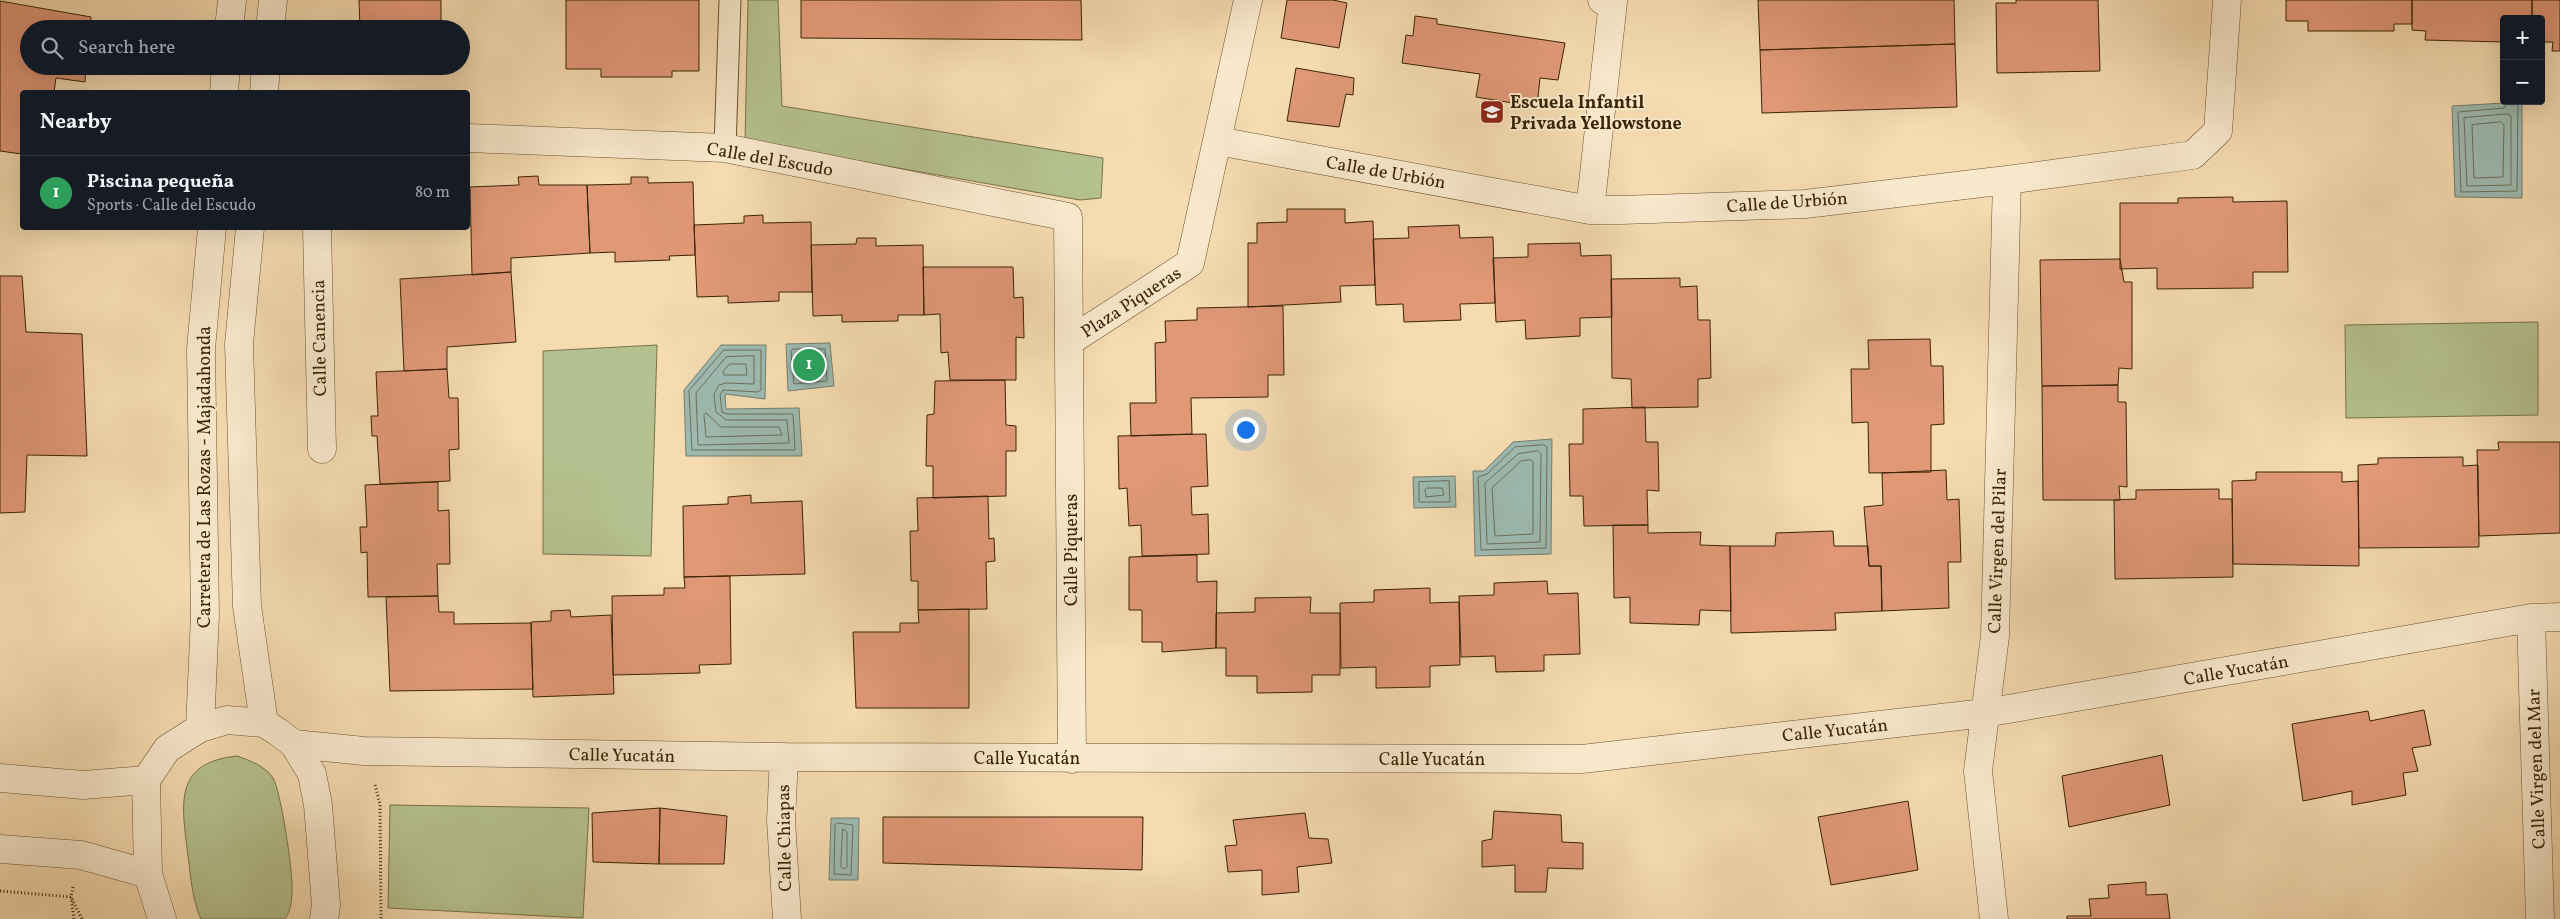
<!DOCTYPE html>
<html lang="en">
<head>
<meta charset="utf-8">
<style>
  :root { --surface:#171b24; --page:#20242c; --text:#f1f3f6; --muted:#9ea1a6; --line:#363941; --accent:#d93025 }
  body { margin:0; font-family:Vollkorn,serif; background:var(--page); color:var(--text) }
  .controls { position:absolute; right:15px; top:15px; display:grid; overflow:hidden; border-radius:5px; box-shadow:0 5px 20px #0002 }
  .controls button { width:45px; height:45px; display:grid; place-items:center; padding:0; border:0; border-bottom:1px solid var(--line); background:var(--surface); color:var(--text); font:25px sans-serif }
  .you { position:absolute; left:1245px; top:429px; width:18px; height:18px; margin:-12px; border:4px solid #fff; border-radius:50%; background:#1a73e8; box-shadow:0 0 0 8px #1a73e833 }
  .badge { display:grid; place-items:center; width:32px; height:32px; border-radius:50%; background:var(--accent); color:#fff; font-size:16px; font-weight:700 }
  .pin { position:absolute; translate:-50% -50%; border:2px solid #fff; box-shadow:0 1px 5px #0006 }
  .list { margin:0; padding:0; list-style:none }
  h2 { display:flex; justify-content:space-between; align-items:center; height:65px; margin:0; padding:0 20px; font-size:21px }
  h2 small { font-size:16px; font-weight:400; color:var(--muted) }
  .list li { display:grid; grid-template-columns:32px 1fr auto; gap:15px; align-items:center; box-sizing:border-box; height:75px; padding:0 20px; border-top:1px solid var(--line) }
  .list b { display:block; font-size:19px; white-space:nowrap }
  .list p { margin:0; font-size:16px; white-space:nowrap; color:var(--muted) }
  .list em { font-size:16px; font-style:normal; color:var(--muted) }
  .icon { flex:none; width:28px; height:28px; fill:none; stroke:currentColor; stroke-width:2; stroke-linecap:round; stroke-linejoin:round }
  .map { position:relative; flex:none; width:2560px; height:919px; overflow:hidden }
  .search { position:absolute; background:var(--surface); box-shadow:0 5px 20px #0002; left:20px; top:20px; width:450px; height:55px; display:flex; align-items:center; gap:12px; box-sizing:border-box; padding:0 18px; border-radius:28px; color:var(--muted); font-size:19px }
  .panel { position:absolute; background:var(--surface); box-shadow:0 5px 20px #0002; left:20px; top:90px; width:450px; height:140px; border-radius:5px }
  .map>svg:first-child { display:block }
  .green { fill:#b5c190; stroke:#78724a }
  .water { fill:#9dbab1; stroke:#757e6c }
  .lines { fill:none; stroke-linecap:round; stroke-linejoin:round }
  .shore { stroke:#6c6f5a; stroke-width:1 }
  .building { fill:#e09877; stroke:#3a2404 }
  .service-casing { stroke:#69522f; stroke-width:23 }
  .minor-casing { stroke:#69522f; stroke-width:29 }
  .tertiary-casing { stroke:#69522f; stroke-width:29 }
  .path { stroke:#3a2404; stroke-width:3; stroke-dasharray:1 2.5; stroke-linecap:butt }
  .service { stroke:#f8e8cc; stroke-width:21 }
  .minor { stroke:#f8e8cc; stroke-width:28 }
  .tertiary { stroke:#f8e8cc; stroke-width:28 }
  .labels { text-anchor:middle; stroke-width:4; stroke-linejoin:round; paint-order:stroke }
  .poi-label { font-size:18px; font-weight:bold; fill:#3a2404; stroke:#f8e8cc; text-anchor:start }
  .street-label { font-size:18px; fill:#3a2404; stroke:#f8e8cc }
</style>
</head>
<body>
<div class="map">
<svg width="2560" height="919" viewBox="0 0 2560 919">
  <rect width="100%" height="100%" fill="#f5dbb0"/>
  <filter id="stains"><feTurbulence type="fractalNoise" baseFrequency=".004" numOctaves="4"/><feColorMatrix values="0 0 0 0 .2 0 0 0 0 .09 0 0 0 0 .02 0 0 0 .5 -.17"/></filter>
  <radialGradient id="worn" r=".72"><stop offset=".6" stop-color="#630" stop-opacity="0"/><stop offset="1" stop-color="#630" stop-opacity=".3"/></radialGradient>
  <!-- green -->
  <path class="green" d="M748 0H778L782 106 1103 158 1101 198 1080 200 745 141Z
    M2538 322V415L2346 418 2345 325Z
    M657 345 651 556 543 554V351Z
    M237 756C251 761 265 766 273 778 281 791 293 873 292 889 292 900 291 911 285 919H201C192 899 191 878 188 856 182 805 172 763 237 756Z
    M390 805 589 808 583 918 388 908Z"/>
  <!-- water -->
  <path class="water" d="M2522 102V198L2455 197 2452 106Z
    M830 343 834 386 788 391 786 344Z
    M721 345H766L765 399 725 394 726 409 799 408 802 456H686L684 390Z
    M1552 439 1551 554 1475 556 1473 471H1484L1513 442Z
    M1455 476 1456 507 1414 508 1413 477Z
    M831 818H859L858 880H829Z"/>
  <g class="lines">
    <!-- shore -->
    <path class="shore" d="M2509 101 2504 108 2458 112 2461 192 2517 191 2518 101
      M2508 114 2511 116V185L2467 186 2464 118Z
      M2501 122 2504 125 2503 177 2474 178 2472 125Z
      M793 349H825L827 381 794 384 791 352Z
      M724 350H761V390L758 392 723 390 720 395 722 412 727 414H793L795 450H692L689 391Z
      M800 355H819L820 376 799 377 798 357Z
      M754 356V384L726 383 719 385 714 394 716 412 726 420H787L789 443 698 445 696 393 726 357Z
      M730 364H746L747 375H724L723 372Z
      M706 413 721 427H779L782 435 706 437 704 415Z
      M1544 445 1547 447 1546 548 1481 550 1478 477 1487 474 1515 447Z
      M1538 451 1541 454 1540 542 1487 544 1485 483 1518 454Z
      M1531 460 1533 462V534L1495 536 1492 488 1521 461Z
      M1449 481 1450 502H1419V482Z
      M1427 488H1442L1444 495 1426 497 1425 490Z
      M838 823 853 825 851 875 834 874 835 825Z
      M843 829 847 832V867L844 869 841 867Z"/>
  </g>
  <!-- building -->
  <path class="building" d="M359 0H441V29H360Z
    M566 0H699V71H672V77H601V69H566Z
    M801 0H1081L1082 40 801 38Z
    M1287 0H1333L1347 3 1339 48 1281 38Z
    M1758 0H1954L1955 44 1760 50Z
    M2016 0H2098L2100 71 1997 73 1996 3H2016Z
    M2286 0H2412V24H2394V31H2308V21H2286Z
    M2412 0H2532V19H2504V42L2425 40 2426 31 2412 30Z
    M2532 0H2560V51H2552L2553 42H2541V19H2532Z
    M0 1 91 17 90 29H29V66H86L85 82 56 78 54 92H22V154L0 151Z
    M1415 16 1437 19V24L1565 43 1558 80 1540 78 1537 107 1476 97 1480 74 1402 63 1406 35 1413 36Z
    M1955 44 1957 107 1762 113 1760 50Z
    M369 66H442V71L369 73Z
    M1296 68 1354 78 1353 95 1346 94 1339 127 1287 121Z
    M538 176 539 185H587L590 253 511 258V272L472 275 470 187 519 185 518 177Z
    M631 177H648V183L693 182 695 255 669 256 670 260 615 262V252L590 253 587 185 631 184Z
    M2233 197V202L2287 201 2288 272H2253V288L2157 289V268L2120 269V203H2178V198Z
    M1287 209H1345V223L1373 221 1375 285 1340 286 1341 302 1248 307V243H1257V223L1287 222Z
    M763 215V223L811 222 812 292H779V301L728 303V296L697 297 694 225 744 223V216Z
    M1459 225 1460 238 1493 237 1495 303 1460 304 1461 320 1404 322 1403 304 1376 305 1373 239 1409 238 1408 227Z
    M857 238H876V246L923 245 924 315H898V321L842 322V315L813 316 811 245 856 244Z
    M1580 243 1581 256 1611 255 1612 317 1580 318V336L1526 339 1525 320 1496 322 1493 258 1528 257V244Z
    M2120 259 2124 282H2132V369L2119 368 2118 385 2042 386 2040 260Z
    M923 267H1013L1014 298 1023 297 1024 338 1016 337V380H950L948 352 941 353 940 314 924 315Z
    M511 272 516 342 447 347V369L404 371 400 279Z
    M0 276H22L26 332 82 334 87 456 27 455 25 512 0 513Z
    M1680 278V287L1697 286 1698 320H1710L1711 378 1698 379V407L1632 408 1631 379 1612 378 1611 279Z
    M1283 306 1284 375H1268V397L1191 398 1192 434 1131 436 1130 403H1156L1155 343 1166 342 1165 321 1197 320V308Z
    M1930 339 1931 366H1943L1944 424 1931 425V472L1869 473 1868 422 1852 423 1851 369H1869L1868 340Z
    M447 369 449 398H458L459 449 449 450 450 481 380 484 377 436H372L371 416H378L376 372Z
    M1005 380 1006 425 1016 426V451H1006V496L933 498V466H926L927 415 934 414 935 381Z
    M2118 385V402H2126L2127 487 2119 486 2120 500H2043L2042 386Z
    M1645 407 1646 442H1658L1659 491 1647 490 1648 525 1584 526 1583 496H1570L1569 444H1583V409Z
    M1206 434 1208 486 1191 487 1192 515 1208 514 1209 554 1142 556 1141 525 1129 526 1127 488 1119 489 1118 436Z
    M2498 442H2560V533L2479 536 2477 450H2499Z
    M2463 457V466L2478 465 2479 547 2359 548 2358 465 2378 464V458Z
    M1946 470 1947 500 1959 499 1961 562H1948L1949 608 1882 611 1881 566H1869L1864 507 1883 505 1882 473Z
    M2256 472H2342V482L2358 481 2359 566 2233 564 2232 481 2256 480Z
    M438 482V511L449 510 450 564H437L438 596 368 597 367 552 361 553 360 527H367L365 485Z
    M2219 489V499H2232L2233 577 2115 579 2114 500 2136 499V490Z
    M751 495V503L802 501 805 574 684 577 683 506 728 504V497Z
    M988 496 989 539 994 538 995 561 986 562 987 609 918 610V581H911L910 531H918L917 498Z
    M1613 525H1648V533L1701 532 1700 545 1730 546 1731 611 1700 610 1699 625 1630 623V597L1614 598Z
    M1833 531 1834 546H1868L1869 566H1881L1882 611 1835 613 1836 630 1731 633 1730 546H1775L1776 533Z
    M1197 555V582L1217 581 1216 648 1162 652V642H1142V610H1129V557Z
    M730 576 731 664 699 665 700 673 613 675 612 596 664 595V588H685L684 577Z
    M1547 581 1548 594 1578 593 1580 654 1544 655V671L1496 672 1495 656 1461 657 1459 596 1494 595V583Z
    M1430 588V603L1459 602 1460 665 1430 666V687L1376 688V667L1341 668 1340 603 1374 602V590Z
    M438 596 439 612H454V624L531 623 533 689 390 691 386 597Z
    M1311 597 1310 613H1340V675H1312V692L1257 693V676H1226V648H1216V613L1255 612V598Z
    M969 609V708H856L853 632H900V623H919L918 610Z
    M570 610 571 617 611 615 614 694 533 697 531 622 551 621V611Z
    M2424 710 2431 745 2412 748 2418 771 2403 773 2406 795 2352 805V791L2303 801 2292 724 2368 711 2370 721Z
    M2162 755 2170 805 2069 827 2062 776Z
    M1908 801 1918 870 1831 885 1818 817Z
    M660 808 659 864 593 862 592 813Z
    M660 808 727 816 724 864H659Z
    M1494 811 1561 815 1562 842 1583 843V869L1548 868 1546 892H1515V865L1482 867V841L1492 839Z
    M1305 813 1309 838 1328 839 1332 863 1297 867 1299 892 1262 895V870L1228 872 1225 846 1237 845 1233 820Z
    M883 817H1143L1142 870 883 863Z
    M2146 882V895L2167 894 2170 919H2067V916H2091L2089 899 2109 898 2108 885Z"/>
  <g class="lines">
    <defs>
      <path id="service" d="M725 148 730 0"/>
      <path id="minor" d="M468 138 725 148 1068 217 1072 759
        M1218 141 1590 210H1621L1805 204 2007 180 2193 155 2218 131 2227 0
        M1590 210 1613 2 1602 0
        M317 228 322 449
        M1070 341 1190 263 1248 0
        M2531 618 2540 919
        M294 744 364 751 784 757 1582 759 1985 713 2531 618 2560 617
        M784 757 781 820 787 919
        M1994 919 1978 771 1995 636 2007 180"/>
      <path id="tertiary" d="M229 29 232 0
        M270 29 273 0
        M224 92 226 66
        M264 92 266 66
        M250 228 239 344 247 606 264 723
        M200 728 205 615 201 349 212 228
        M0 778 83 785 146 780
        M0 849 81 855 148 874
        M162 919 148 874 146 780 167 749 200 728 227 720 264 723 278 732 294 744 312 774 318 805 326 905 324 919"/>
    </defs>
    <!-- service casing -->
    <use href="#service" class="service-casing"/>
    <!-- minor casing -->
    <use href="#minor" class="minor-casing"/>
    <!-- tertiary casing -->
    <use href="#tertiary" class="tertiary-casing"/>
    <!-- path -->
    <path class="path" d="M375 785 380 804 381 919
      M73 887 71 897 74 919
      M0 891 71 897 82 919"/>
    <!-- service -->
    <use href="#service" class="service"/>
    <!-- minor -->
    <use href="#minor" class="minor"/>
    <!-- tertiary -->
    <use href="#tertiary" class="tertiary"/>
  </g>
  <!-- icons -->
  <defs>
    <symbol id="school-square" viewBox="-11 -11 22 22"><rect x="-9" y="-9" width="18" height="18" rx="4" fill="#8f2418" stroke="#f8e8cc"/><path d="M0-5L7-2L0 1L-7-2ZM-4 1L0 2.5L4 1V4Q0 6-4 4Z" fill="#fff"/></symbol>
  </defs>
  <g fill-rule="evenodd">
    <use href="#school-square" x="1478" y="98" width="28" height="28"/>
  </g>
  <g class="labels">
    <!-- poi labels -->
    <g class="poi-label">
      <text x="1510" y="108">Escuela Infantil<tspan x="1510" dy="21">Privada Yellowstone</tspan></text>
    </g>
    <!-- street labels -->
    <g class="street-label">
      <text transform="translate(770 159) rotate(10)" y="6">Calle del Escudo</text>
      <text transform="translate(1386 172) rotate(10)" y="6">Calle de Urbión</text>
      <text transform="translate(1787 202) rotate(-4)" y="6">Calle de Urbión</text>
      <text transform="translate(1131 302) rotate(-33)" y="6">Plaza Piqueras</text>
      <text transform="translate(319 338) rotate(-91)" y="6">Calle Canencia</text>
      <text transform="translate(204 477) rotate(-90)" y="6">Carretera de Las Rozas - Majadahonda</text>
      <text transform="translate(1071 550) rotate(-90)" y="6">Calle Piqueras</text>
      <text transform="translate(1997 551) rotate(-88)" y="6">Calle Virgen del Pilar</text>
      <text transform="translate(2236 670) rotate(-10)" y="6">Calle Yucatán</text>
      <text transform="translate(1835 730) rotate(-6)" y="6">Calle Yucatán</text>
      <text transform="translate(622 755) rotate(1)" y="6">Calle Yucatán</text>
      <text x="1027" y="764">Calle Yucatán</text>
      <text x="1432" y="765">Calle Yucatán</text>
      <text transform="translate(2536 769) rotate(-92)" y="6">Calle Virgen del Mar</text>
      <text transform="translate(784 838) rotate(-91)" y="6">Calle Chiapas</text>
    </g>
  </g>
  <rect width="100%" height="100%" filter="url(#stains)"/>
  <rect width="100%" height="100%" fill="url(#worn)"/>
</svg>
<div class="controls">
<button>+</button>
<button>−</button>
</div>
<div class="you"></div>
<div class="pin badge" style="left:809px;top:365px;background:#2e9e5b">1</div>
<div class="search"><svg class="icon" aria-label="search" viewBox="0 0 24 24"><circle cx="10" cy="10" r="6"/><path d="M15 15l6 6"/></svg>Search here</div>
<section class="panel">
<h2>Nearby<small></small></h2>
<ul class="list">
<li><span class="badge" style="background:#2e9e5b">1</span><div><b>Piscina pequeña</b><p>Sports · Calle del Escudo</p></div><em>80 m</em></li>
</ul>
</section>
</div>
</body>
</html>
